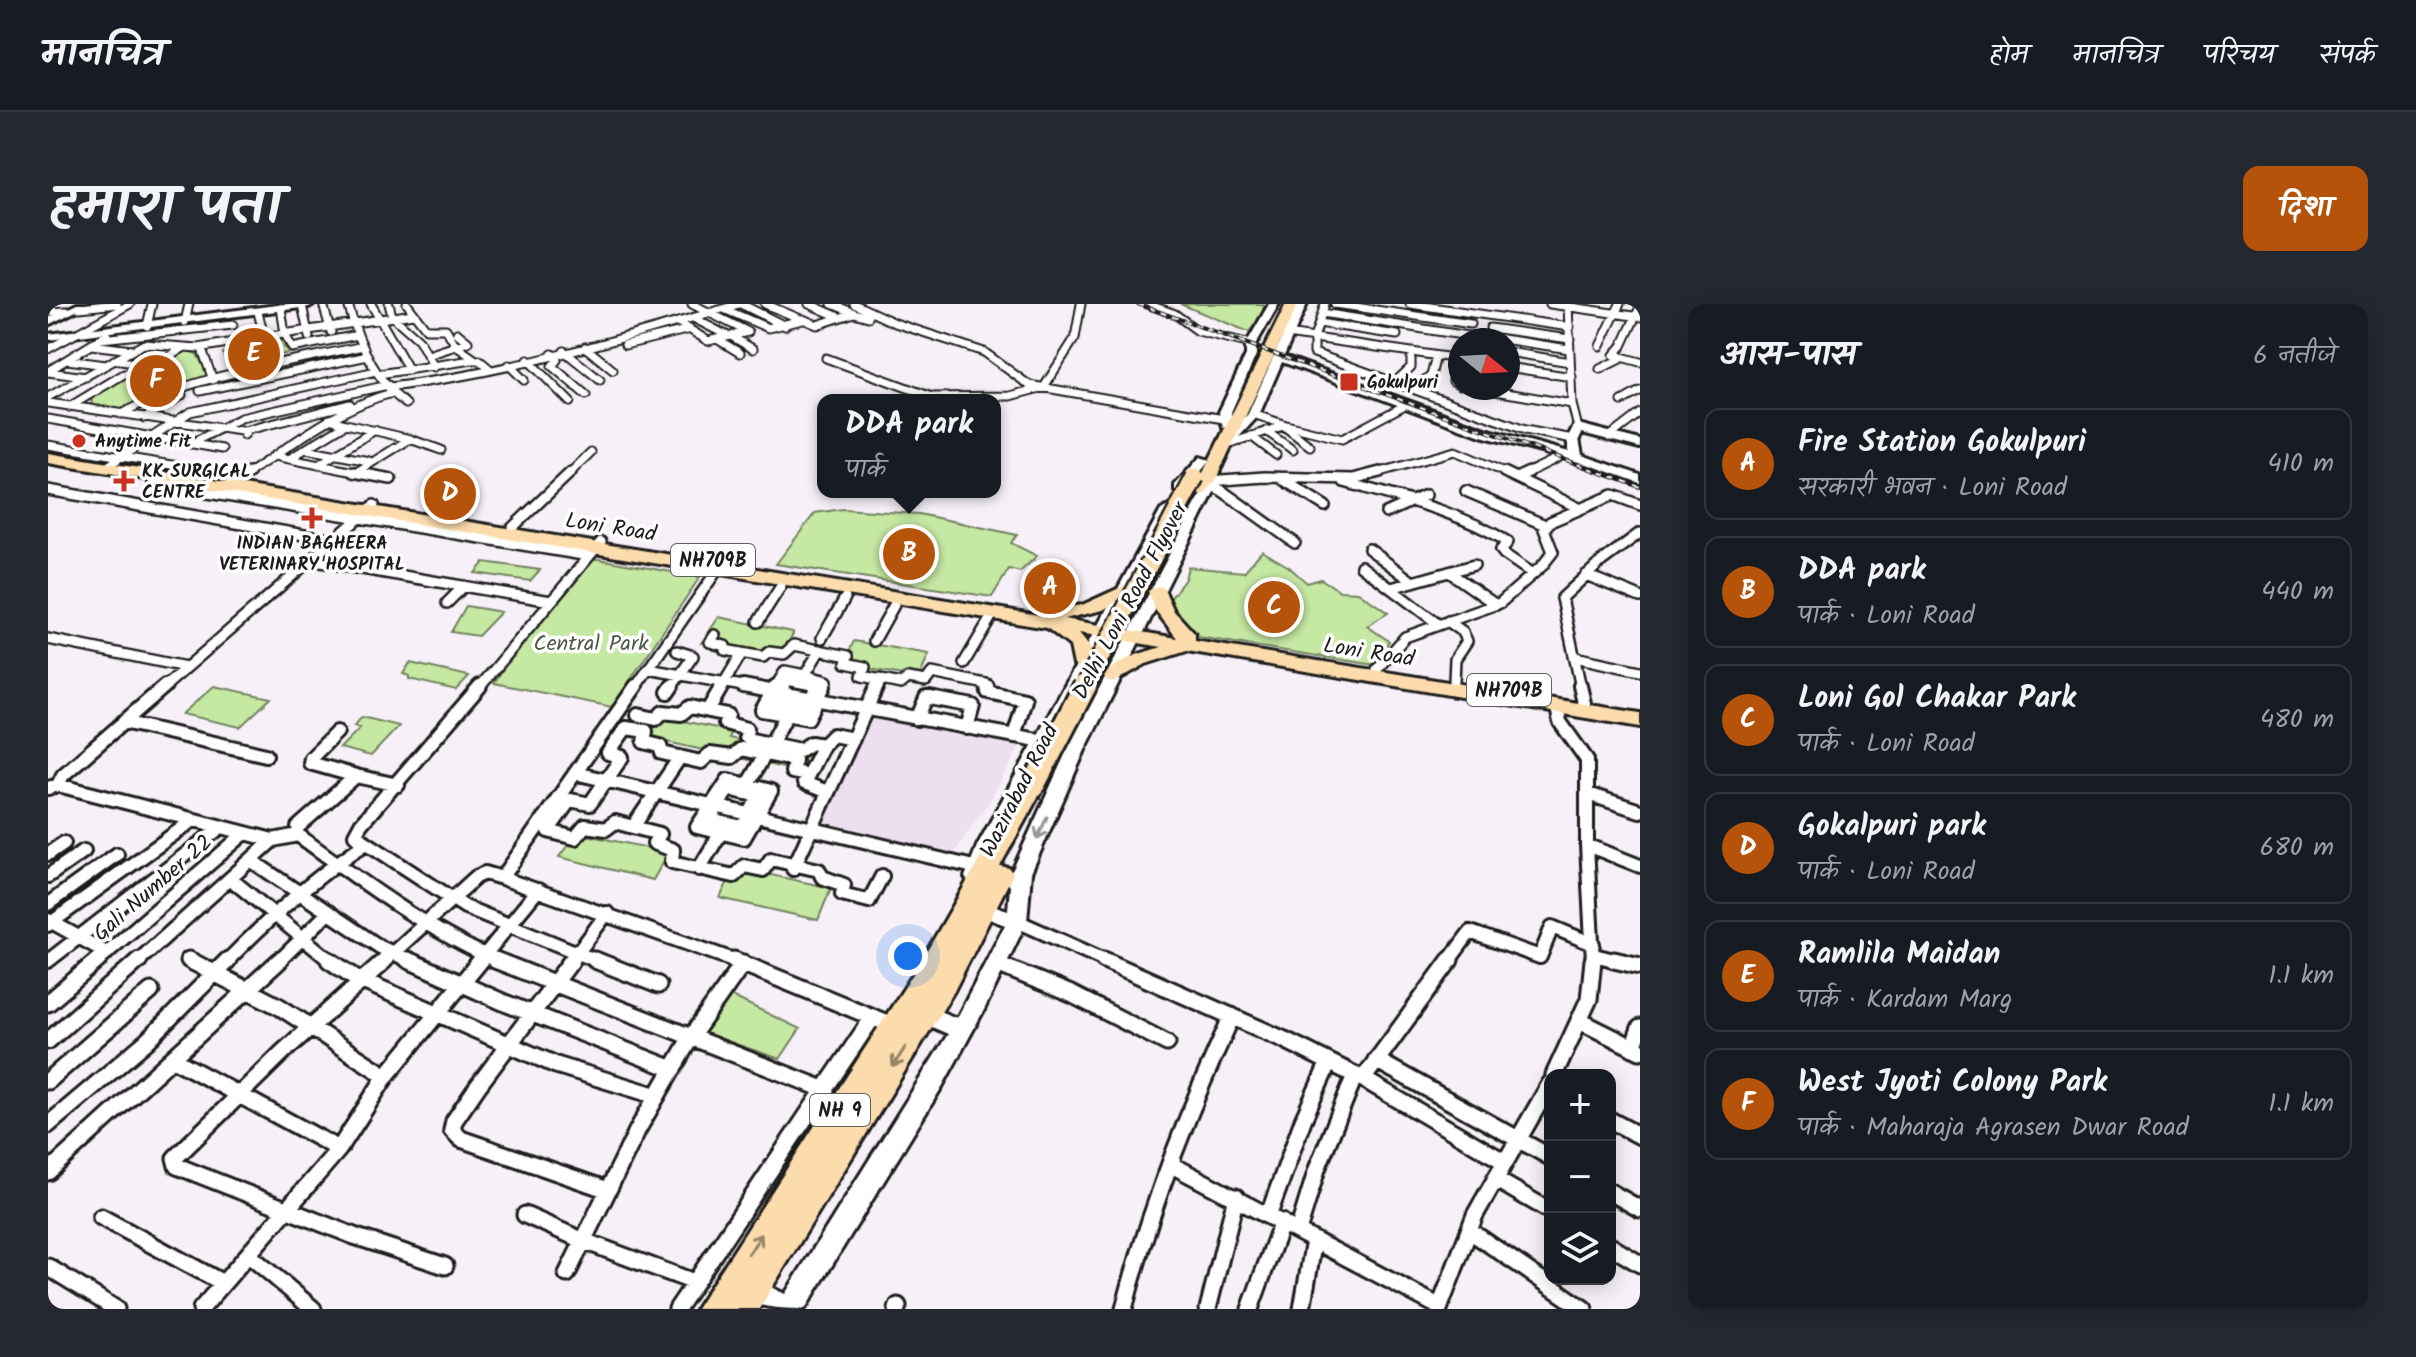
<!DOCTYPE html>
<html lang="hi">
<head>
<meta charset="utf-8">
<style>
  :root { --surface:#171b24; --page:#242831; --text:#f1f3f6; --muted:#9ea1a6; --line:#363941; --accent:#b45309 }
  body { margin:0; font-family:Kalam,"Playpen Sans Deva",sans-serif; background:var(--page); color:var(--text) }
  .controls { position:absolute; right:24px; bottom:24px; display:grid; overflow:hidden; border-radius:16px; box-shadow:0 4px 20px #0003 }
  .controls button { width:72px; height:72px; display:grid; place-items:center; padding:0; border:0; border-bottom:2px solid var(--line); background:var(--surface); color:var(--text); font:40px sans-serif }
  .compass { position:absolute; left:1400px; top:24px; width:72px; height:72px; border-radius:50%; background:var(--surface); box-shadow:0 4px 20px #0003; rotate:108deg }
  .you { position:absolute; left:860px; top:652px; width:28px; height:28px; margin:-20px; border:6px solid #fff; border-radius:50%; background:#1a73e8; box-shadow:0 0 0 12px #1a73e833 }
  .badge { display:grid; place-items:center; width:52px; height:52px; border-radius:50%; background:var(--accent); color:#fff; font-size:26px; font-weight:700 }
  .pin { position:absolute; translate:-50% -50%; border:4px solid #fff; box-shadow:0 2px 8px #0006 }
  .popup { position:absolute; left:769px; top:90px; width:184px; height:104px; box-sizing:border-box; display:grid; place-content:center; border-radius:16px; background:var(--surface); filter:drop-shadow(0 2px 6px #0005); font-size:26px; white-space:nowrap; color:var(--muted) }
  .popup b { font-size:30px; color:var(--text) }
  .popup::after { content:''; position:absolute; left:50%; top:100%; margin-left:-16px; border:16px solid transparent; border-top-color:var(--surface) }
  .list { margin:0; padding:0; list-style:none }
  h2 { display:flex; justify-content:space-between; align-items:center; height:104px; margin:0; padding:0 32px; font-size:34px }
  h2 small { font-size:26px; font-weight:400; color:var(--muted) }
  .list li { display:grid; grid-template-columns:52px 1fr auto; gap:24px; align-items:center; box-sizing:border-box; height:112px; margin:0 16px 16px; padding:0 16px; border:2px solid var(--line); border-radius:16px }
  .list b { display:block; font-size:30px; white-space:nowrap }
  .list p { margin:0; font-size:26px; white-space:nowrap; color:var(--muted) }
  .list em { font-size:26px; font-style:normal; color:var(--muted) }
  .icon { flex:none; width:44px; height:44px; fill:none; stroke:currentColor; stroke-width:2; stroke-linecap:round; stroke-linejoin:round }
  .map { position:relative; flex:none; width:1592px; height:1005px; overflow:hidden; border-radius:16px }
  header { display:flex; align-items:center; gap:48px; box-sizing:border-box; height:112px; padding:0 40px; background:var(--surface); border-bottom:2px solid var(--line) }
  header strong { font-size:38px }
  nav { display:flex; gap:44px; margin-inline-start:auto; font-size:28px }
  .intro { display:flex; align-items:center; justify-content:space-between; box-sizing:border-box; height:192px; padding:0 48px }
  h1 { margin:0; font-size:56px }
  .button { padding:20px 36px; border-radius:16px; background:var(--accent); color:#fff; font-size:28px; font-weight:700 }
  main { display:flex; gap:48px; padding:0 48px }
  aside { flex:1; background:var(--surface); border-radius:16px; box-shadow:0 4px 20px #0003 }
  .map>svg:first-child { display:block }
  .built { fill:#eddef0 }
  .green { fill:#c5e8a2; stroke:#70825f; stroke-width:2 }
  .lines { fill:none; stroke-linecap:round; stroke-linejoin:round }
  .street-far3-casing { stroke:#1c1c1c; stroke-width:11 }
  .street-far2-casing { stroke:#1c1c1c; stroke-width:14 }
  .street-far1-casing { stroke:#1c1c1c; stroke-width:18 }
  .street-casing { stroke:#1c1c1c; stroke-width:21 }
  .secondary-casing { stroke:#1c1c1c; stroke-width:6 }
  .primary-casing { stroke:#1c1c1c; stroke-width:6 }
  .highway-casing { stroke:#1c1c1c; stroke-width:6 }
  .street-far3 { stroke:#fff; stroke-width:7 }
  .street-far2 { stroke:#fff; stroke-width:9 }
  .street-far1 { stroke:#fff; stroke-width:12 }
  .street { stroke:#fff; stroke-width:15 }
  .secondary { fill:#fff; fill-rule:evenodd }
  .primary { fill:#fcdcac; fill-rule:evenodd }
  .highway { fill:#fcdcac; fill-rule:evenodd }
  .rail-casing { stroke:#1c1c1c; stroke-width:4 }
  .rail { stroke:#fff; stroke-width:2; stroke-dasharray:6; stroke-linecap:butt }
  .highway-bridge-far1-casing { stroke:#1c1c1c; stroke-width:22; stroke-linecap:butt }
  .highway-bridge-casing { stroke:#1c1c1c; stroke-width:28; stroke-linecap:butt }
  .highway-bridge-far1 { stroke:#fcdcac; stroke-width:17 }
  .highway-bridge { stroke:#fcdcac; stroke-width:22 }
  .oneway { stroke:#999 }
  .oneway2 { stroke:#97866b }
  .poi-dot { fill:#c8321e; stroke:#fff; stroke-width:3 }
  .labels { text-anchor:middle; stroke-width:7; stroke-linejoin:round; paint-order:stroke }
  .far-poi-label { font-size:18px; font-weight:bold; fill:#1c1c1c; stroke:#fff; text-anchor:start }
  .shield { fill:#fff; stroke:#606060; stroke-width:2 }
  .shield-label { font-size:20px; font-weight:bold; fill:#1c1c1c }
  .street-label { font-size:22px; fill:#1c1c1c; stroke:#fff }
  .park-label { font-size:22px; fill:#4f5944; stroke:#fff }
</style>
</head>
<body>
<header>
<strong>मानचित्र</strong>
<nav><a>होम</a><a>मानचित्र</a><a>परिचय</a><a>संपर्क</a></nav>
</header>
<div class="intro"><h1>हमारा पता</h1><a class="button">दिशा</a></div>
<main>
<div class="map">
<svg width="1592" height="1005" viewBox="0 0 1592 1005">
  <rect width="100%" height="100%" fill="#f7f0f8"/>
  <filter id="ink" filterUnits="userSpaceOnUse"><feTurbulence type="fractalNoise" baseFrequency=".0125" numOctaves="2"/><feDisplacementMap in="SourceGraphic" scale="16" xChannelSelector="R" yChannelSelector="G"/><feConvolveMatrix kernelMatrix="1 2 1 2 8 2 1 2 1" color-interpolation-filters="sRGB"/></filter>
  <g filter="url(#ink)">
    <!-- built -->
    <path class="built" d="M819 414 972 442 944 493 905 550 766 520Z"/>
    <!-- green -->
    <path class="green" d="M1132 0H1216L1214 12 1201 28Z
      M235 37 236 43 246 48 179 62 175 49Z
      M134 45 149 50 161 73 72 108 42 104 44 97 37 95 77 71 92 72Z
      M795 205 871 210 969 231 963 239 989 252 972 268 961 265 944 293 728 260 767 209Z
      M1214 247 1241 263 1259 279 1273 275 1292 287 1310 288 1340 309 1319 322 1341 337 1326 361 1144 332 1119 299 1137 275 1140 263 1196 268Z
      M544 254 652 273 564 403 446 379 470 341Z
      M436 258 492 266 482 277 427 269Z
      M418 302 448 307 453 308 430 332 403 328Z
      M671 313 745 328V330L733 350 711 355 665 346 667 342 653 339Z
      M806 337 881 350 871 374 795 360Z
      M362 359 421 372 408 386 361 375V372L355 370Z
      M166 382 223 394 192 423 134 410Z
      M605 411 684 427 681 434 773 454 763 473 745 466 592 432Z
      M314 413 351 422 323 452 292 444 312 424 306 422Z
      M529 529 610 546 621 548 605 576 511 553Z
      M687 563 783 584 770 616 672 594Z
      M679 690 752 725 732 755 655 729Z"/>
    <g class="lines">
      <defs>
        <path id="street-far3" d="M275 0 283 28
          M300 0C310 37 327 77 358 100
          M323 0 361 66
          M341 0 344 12 371 36 386 63
          M359 0 378 25H398L408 42 428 56
          M644 0 700 28
          M693 0 737 22
          M761 0 791 13
          M784 0 806 9
          M806 0 847 19 936 48 981 81 1176 115
          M1099 0 1127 10 1150 27 1203 40
          M1277 0 1266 34V49L1477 126 1525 135
          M1287 0 1423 20
          M1362 0 1522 23
          M1502 0 1592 13
          M1520 0 1524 100 1530 124
          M254 1 261 33
          M1592 3 1574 42 1566 51 1592 58
          M32 4 69 0
          M233 4 237 30 244 44 310 31
          M676 5 720 24 755 16 717 0
          M0 8 17 7
          M1274 9 1427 33
          M645 14 680 32
          M755 15 769 21 806 9 820 13
          M137 18 141 0
          M630 18 660 37 700 28
          M1271 19 1349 31
          M99 22 104 0
          M1442 24 1522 35
          M1239 30 1412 55
          M683 32 705 45
          M216 33 365 10
          M1441 33 1521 45
          M53 35 185 21
          M669 35 692 49
          M43 41 84 46
          M577 41 642 25
          M1552 42 1572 0
          M537 43 565 66
          M0 45 82 0
          M516 47 552 76
          M155 48 165 76
          M1460 48 1522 58
          M504 50 509 56 504 62 538 91
          M380 51 420 38 409 29
          M778 54 884 93 962 92 996 83 1027 34 1033 0
          M1408 55 1405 77 1412 81
          M19 56 58 61
          M66 56 107 62
          M480 56 522 98
          M461 61 476 76
          M1460 63 1524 73
          M1552 65 1572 55
          M0 67 59 31
          M0 68 38 73
          M331 70 424 56H431L443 66
          M1346 79 1363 63V55
          M342 83C460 69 577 34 691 0
          M1429 84 1524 100
          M1362 85 1383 72 1388 52
          M152 87 320 52
          M0 93 96 40 150 44 216 33 210 8
          M1574 97 1592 87
          M1 99 193 127 198 129 196 131
          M21 103 76 70 95 69 135 44
          M73 110C146 70 234 60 315 42
          M1205 110 1238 121
          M96 114 134 91
          M0 115 174 145
          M298 120 362 135 393 146
          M1237 123 1262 142
          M196 127 302 100
          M1218 127 1245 146
          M1203 132 1228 151
          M1561 133 1592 109
          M142 140 193 114 340 81
          M0 141 142 164
          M1177 141 1238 121 1294 135 1357 101
          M258 145 321 157
          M227 152 316 170
          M241 155 298 120 281 115
          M270 161 327 126
          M58 163 142 108 328 67
          M307 169 362 135
          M199 170C245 140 291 103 344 89
          M521 170 543 148
          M1325 170 1407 147 1461 170
          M1477 170 1516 151"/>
        <path id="street-far2" d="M306 168 343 175
          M1456 168 1531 204
          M1470 173 1481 168
          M1234 175 1277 202
          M1159 177 1217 173 1305 175 1332 168
          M1296 178C1352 194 1410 207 1460 238L1453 246 1456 250 1485 270
          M105 180 541 252
          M1159 180 1173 186 1247 239
          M178 183 202 168
          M0 186 285 236
          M1418 187 1497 221
          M1338 209 1378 191
          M464 224 523 168
          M1321 245 1365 278
          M261 256 503 297
          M1313 262 1390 320
          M1401 268 1448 301
          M1538 271 1592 293
          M1343 284 1426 261
          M399 299 416 282
          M1400 317 1415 328 1419 337 1407 355 1406 377
          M710 318 733 282
          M667 331 662 338 677 342V346L715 353 721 348 736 350 746 341 800 352 798 359 817 363 814 372 853 380 860 374 878 377 884 369 938 380 939 384
          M774 334 797 294
          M0 335 138 363
          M826 337 846 301
          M1527 353 1592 367
          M916 359 945 310
          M600 365 706 384
          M757 371 779 377 775 384
          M757 371 772 346
          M1329 373V365L1357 333 1452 299 1494 262 1505 248 1496 225 1502 218 1565 191 1592 201
          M115 384 326 201
          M431 384 553 238
          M587 384 675 258
          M623 384 645 352 629 347
          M673 384 694 349
          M727 384 737 367 757 371
          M733 384 739 376 769 382 768 384
          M828 384 832 375
          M1533 384 1514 294 1554 257 1592 229"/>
        <path id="street-far1" d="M432 382 313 520 307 531 417 603 552 658
          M588 382 454 574 691 658
          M695 382 995 437
          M728 382 714 406 760 414 776 382
          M735 382 723 400 758 405 769 382
          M939 382 940 388 977 396 966 432
          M1532 382 1536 399
          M620 388 624 382
          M1509 403 1512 418 1539 456V541L1545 658
          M660 406 674 382
          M590 411 608 415 615 408 633 410 642 403 680 411 677 419 699 425 698 433 703 436 752 446 763 439 775 441 785 431 805 435
          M869 415 878 394H882L925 402 919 424
          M75 418 218 451
          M723 440 738 412
          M775 441 756 479 780 488
          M632 453 585 523 612 530 606 539 625 546 624 558 686 572 696 562 715 566 723 555 771 566 774 573 796 581 794 590 821 597 834 572
          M527 469 930 564
          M308 472 350 481
          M680 476 723 487 696 534 649 523Z
          M700 480 717 450
          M10 481 15 471 117 382
          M0 484 10 481 225 536 250 531C314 578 379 626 452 658
          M680 485 711 492 695 523 662 516Z
          M1540 490 1592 507
          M250 523 308 472 262 459 263 454 289 428
          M585 523 567 518 558 525 537 522 527 534 500 527 522 496 542 500 574 453 560 449 578 424 598 427 596 438 612 442 614 449 653 458 662 450 684 453 693 445 747 456 744 468 760 471
          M1539 541 1592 562
          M0 550 16 539
          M204 557 332 643 365 658
          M651 565 672 530
          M745 565 829 382
          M0 572 36 547
          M184 576 284 658
          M0 600 69 550
          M0 616 59 649
          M969 617 1061 658
          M0 621 144 517
          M1546 651 1574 658
          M140 655 145 658
          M0 657 173 523
          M48 658 197 529
          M89 658 225 536
          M178 658C221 614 265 574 317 540
          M230 658 281 608
          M335 658 428 573 437 569 454 574
          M431 658 490 586
          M523 658 559 609
          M1400 658 1422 628 1492 653 1504 623 1545 640"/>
        <path id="street" d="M141 656 232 703 338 772 291 845 153 1005
          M281 656 308 674 508 761 609 792
          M337 656 235 748 127 854 129 862 306 932 397 962
          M360 656 457 699 625 765
          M447 656 778 786
          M524 656 430 782 406 817 404 826 413 835 560 886
          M547 656 610 681
          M686 656 846 722
          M1056 656 1237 736 1315 775 1457 858
          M1566 656 1592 662
          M949 660 1023 690 1119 739
          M0 699 50 656
          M1532 717 1592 747
          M0 737 91 656
          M1585 744 1592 724
          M125 755 291 845
          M1328 756 1502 853
          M1506 771 1541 695 1545 656
          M338 772 433 656
          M1315 775 1402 656
          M0 777 103 687
          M1562 816 1592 832
          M0 821 99 737 180 656
          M1122 860 1392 1003
          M0 868 232 656
          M1447 875 1502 907
          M1562 888 1592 905
          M1221 910 1255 816 1281 758
          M477 911 536 937 646 978
          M53 913 175 979
          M1250 927 1269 865 1307 771
          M1422 927 1536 1005
          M1562 942 1592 960
          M201 951 265 1005
          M0 963 68 1005
          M519 970 590 825 643 733 695 659
          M629 1005 825 713
          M849 1005 850 1002
          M1076 1005C1102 903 1140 807 1184 712
          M1160 1005 1188 893
          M1202 1005 1234 918
          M1254 1005 1266 936
          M1391 1005 1427 911 1502 780"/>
        <path id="secondary" d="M29 0H42L0 21V14Z
          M237 0H266L261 3 0 36V30Z
          M1221 0H1231L1208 40V51L1183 108 1185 121 1175 124 1171 108 1198 51V40Z
          M1249 0H1259L1236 52 1441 126 1521 148 1519 135 1526 121 1530 120 1592 136V144L1534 129 1531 135 1534 151 1592 171V179L1542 161 1433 132 1234 58 1211 111 1179 146H1171V140L1200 110Z
          M1152 153 1162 156 1137 187H1127V181Z
          M1154 174H1164L1166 188 1037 446 983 569 979 617 936 706 894 783 757 1005C735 1005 701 1005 691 987L695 978 704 974 737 990 900 730 870 717 867 711 870 705 878 702 909 714 957 621 931 611 928 606 931 601 938 599 960 606 962 582 957 576 965 565 1019 446 1154 188Z
          M1120 202 1127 206 947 542 934 578H920L917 573 929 542 1113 206Z"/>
        <path id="primary" d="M1159 173 1166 177 1157 190H1147L1145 187 1154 174Z"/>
        <path id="highway" d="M1238 0H1250L1167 177 1165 180H1153L1151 177Z
          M0 149 991 311 994 307 1034 301 1076 282 1085 287 1055 306 1016 315 1129 334 1108 307 1100 287 1109 282 1115 283 1126 307 1147 330V337L1592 409V423L1139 347 1098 360 1066 378 1059 376 1056 372C1071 355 1093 349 1114 343L1031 329C1040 339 1050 352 1043 365L1036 367 1026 361 1022 342 999 324 0 159Z
          M985 475 993 477 996 482 952 562 961 564 965 570 906 687 711 1005H648L871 661 977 477Z"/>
      </defs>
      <!-- street-far3 casing -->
      <use href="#street-far3" class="street-far3-casing"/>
      <!-- street-far2 casing -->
      <use href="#street-far2" class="street-far2-casing"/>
      <!-- street-far1 casing -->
      <use href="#street-far1" class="street-far1-casing"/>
      <!-- street casing -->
      <use href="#street" class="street-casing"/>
      <!-- secondary casing -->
      <use href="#secondary" class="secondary-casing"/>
      <!-- primary casing -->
      <use href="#primary" class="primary-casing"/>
      <!-- highway casing -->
      <use href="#highway" class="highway-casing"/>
      <!-- street-far3 -->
      <use href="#street-far3" class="street-far3"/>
      <!-- street-far2 -->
      <use href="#street-far2" class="street-far2"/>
      <!-- street-far1 -->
      <use href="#street-far1" class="street-far1"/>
      <!-- street -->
      <use href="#street" class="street"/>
      <!-- secondary -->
      <use href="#secondary" class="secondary"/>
      <!-- primary -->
      <use href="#primary" class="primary"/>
      <!-- highway -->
      <use href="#highway" class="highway"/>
      <defs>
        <path id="rail" d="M1090 0 1592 183"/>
      </defs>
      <!-- rail casing -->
      <use href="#rail" class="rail-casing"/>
      <!-- rail -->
      <use href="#rail" class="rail"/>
      <defs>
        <path id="highway-bridge-far1" d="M1036 384 1147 173"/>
        <path id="highway-bridge" d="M985 482 1037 382"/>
      </defs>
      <!-- highway-bridge-far1 casing -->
      <use href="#highway-bridge-far1" class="highway-bridge-far1-casing"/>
      <!-- highway-bridge casing -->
      <use href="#highway-bridge" class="highway-bridge-casing"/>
      <!-- highway-bridge-far1 -->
      <use href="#highway-bridge-far1" class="highway-bridge-far1"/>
      <!-- highway-bridge -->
      <use href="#highway-bridge" class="highway-bridge"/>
    </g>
    <!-- one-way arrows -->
    <defs><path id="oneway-shaft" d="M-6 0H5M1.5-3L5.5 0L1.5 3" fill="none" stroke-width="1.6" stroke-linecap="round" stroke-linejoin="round" transform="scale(2)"/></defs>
    <use class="oneway" href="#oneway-shaft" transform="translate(994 524) rotate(114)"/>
    <g class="oneway2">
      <use href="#oneway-shaft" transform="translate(851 753) rotate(123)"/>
      <use href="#oneway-shaft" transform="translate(707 940) rotate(-57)"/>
    </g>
  </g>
  <!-- markers -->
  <g class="poi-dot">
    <rect x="1291" y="68" width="20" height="20" rx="4"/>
    <circle cx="31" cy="137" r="8"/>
    <path d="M72 165h8v8h8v8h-8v8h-8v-8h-8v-8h8z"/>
    <path d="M260 202h8v8h8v8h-8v8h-8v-8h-8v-8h8z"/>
  </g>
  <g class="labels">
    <!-- far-poi labels -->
    <g class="far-poi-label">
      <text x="1319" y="84">Gokulpuri</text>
      <text x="47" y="143">Anytime Fit</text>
      <text x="94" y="173">KK SURGICAL<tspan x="94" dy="21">CENTRE</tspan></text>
      <text x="264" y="245" text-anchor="middle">INDIAN BAGHEERA<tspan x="264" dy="21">VETERINARY HOSPITAL</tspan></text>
    </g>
    <!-- shield labels -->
    <g class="shield">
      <rect x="623" y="240" width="84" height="32" rx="6"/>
      <rect x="1419" y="370" width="84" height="32" rx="6"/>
      <rect x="762" y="790" width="60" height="32" rx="6"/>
    </g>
    <g class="shield-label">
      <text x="665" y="263">NH709B</text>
      <text x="1461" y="393">NH709B</text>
      <text x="792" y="813">NH 9</text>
    </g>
    <!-- street labels -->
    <g class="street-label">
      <text transform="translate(563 222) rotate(9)" y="8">Loni Road</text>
      <text transform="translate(1081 296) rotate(-62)" y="8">Delhi Loni Road Flyover</text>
      <text transform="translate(1321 347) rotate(9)" y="8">Loni Road</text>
      <text transform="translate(970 486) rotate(-63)" y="8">Wazirabad Road</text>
      <text transform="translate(104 583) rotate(-41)" y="8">Gali Number 22</text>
    </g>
    <!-- park labels -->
    <g class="park-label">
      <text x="543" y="346">Central Park</text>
    </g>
  </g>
</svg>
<div class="controls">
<button>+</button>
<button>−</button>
<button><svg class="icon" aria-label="layers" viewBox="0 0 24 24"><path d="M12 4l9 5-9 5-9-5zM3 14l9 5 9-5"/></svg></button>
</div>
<svg class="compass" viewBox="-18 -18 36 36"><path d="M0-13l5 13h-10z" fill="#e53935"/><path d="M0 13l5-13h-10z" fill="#9ea1a6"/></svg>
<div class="you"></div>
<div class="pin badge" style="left:1002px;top:284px">A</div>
<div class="pin badge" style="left:861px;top:250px">B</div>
<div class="popup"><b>DDA park</b>पार्क</div>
<div class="pin badge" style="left:1226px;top:303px">C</div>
<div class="pin badge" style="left:402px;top:190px">D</div>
<div class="pin badge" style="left:206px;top:50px">E</div>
<div class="pin badge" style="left:108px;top:77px">F</div>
</div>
<aside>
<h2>आस-पास<small>6 नतीजे</small></h2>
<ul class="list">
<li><span class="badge">A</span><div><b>Fire Station Gokulpuri</b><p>सरकारी भवन · Loni Road</p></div><em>410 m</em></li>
<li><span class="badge">B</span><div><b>DDA park</b><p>पार्क · Loni Road</p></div><em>440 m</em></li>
<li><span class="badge">C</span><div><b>Loni Gol Chakar Park</b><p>पार्क · Loni Road</p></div><em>480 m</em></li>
<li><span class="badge">D</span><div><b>Gokalpuri park</b><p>पार्क · Loni Road</p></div><em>680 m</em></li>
<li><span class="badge">E</span><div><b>Ramlila Maidan</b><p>पार्क · Kardam Marg</p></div><em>1.1 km</em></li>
<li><span class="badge">F</span><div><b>West Jyoti Colony Park</b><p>पार्क · Maharaja Agrasen Dwar Road</p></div><em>1.1 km</em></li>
</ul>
</aside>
</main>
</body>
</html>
